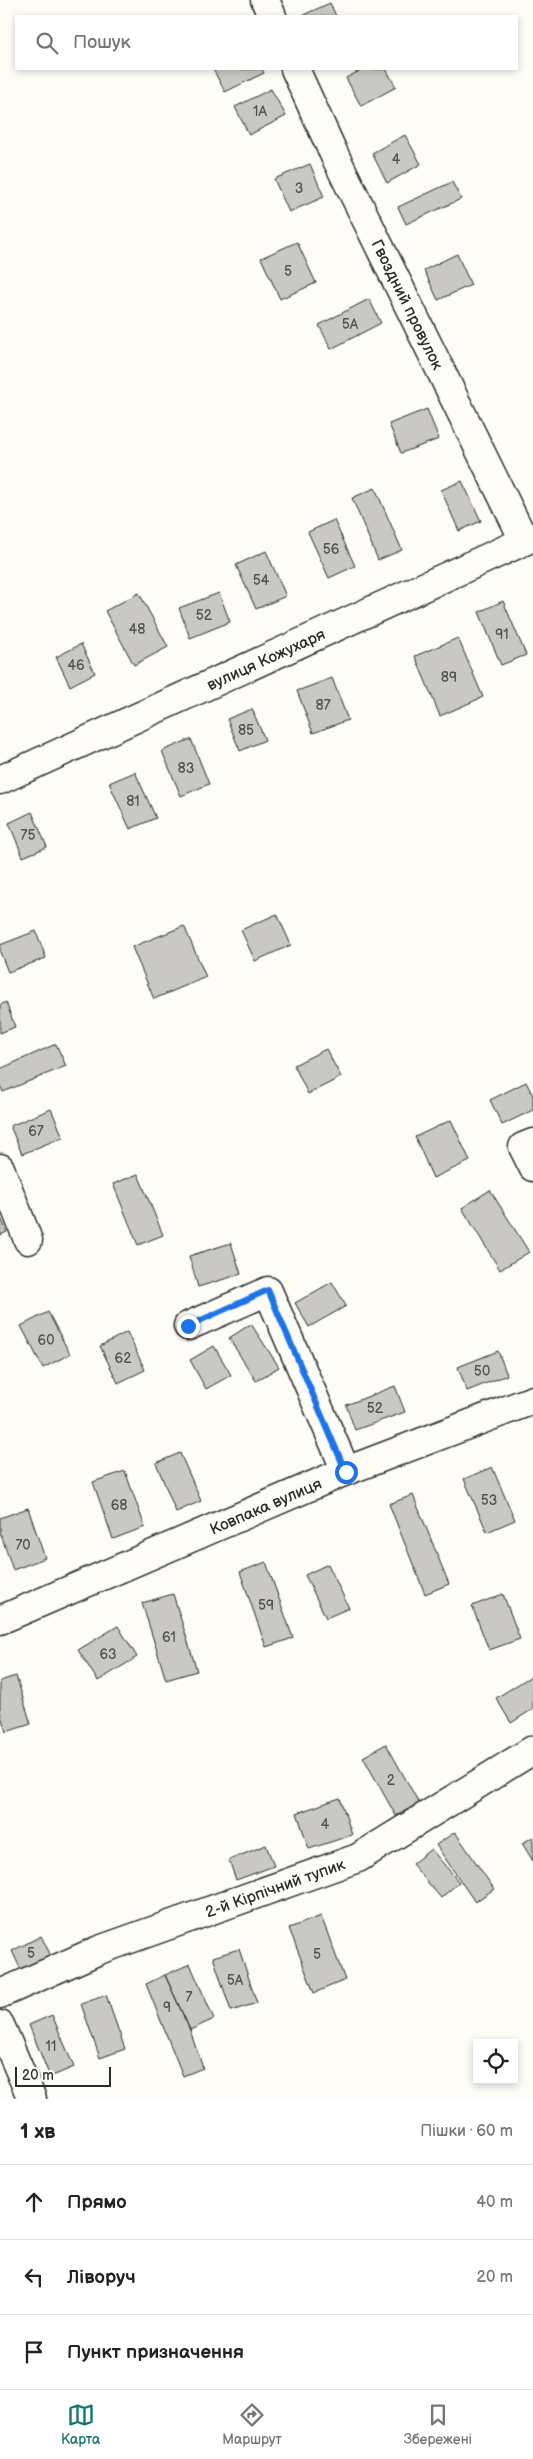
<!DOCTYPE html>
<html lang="uk">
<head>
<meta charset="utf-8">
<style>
  :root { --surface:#fff; --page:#f2f2f2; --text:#222; --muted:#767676; --line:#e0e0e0; --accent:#0f766e }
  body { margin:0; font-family:"Balsamiq Sans",sans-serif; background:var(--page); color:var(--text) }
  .controls { position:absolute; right:15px; bottom:15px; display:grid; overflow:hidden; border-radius:0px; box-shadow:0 2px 8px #0003 }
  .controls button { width:45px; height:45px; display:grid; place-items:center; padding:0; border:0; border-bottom:1px solid var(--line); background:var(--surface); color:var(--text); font:25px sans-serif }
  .scale { position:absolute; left:15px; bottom:12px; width:96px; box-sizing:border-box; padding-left:5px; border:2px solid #2b2b2b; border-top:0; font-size:14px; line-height:18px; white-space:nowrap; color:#2b2b2b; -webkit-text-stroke:4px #fdfcf7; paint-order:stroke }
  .stop { position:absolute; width:15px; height:15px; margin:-11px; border:4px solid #1a73e8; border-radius:50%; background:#fff }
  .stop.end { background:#1a73e8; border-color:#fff; box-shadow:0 1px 5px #0008 }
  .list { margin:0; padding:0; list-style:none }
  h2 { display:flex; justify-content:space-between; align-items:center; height:65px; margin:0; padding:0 20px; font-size:21px }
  h2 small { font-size:16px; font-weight:400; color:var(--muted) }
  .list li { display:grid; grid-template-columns:32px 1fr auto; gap:15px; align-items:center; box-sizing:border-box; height:75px; padding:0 20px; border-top:1px solid var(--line) }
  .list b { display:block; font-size:19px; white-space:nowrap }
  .list em { font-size:16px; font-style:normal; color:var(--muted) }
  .icon { flex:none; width:28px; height:28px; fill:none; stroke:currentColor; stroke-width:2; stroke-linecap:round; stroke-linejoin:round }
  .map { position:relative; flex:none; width:533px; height:2099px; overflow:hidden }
  .search { position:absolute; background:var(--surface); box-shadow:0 2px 8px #0003; left:15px; right:15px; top:15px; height:55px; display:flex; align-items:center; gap:12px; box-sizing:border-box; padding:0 18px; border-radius:0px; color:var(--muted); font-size:19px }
  .sheet { height:290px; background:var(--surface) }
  nav { display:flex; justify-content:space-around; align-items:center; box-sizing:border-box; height:70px; border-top:1px solid var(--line); background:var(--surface); font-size:14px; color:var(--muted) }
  nav a { display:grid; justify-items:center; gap:2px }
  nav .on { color:var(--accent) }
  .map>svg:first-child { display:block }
  .building { fill:#c9c8c4; stroke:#2b2b2b }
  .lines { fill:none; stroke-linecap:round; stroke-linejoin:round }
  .minor-casing { stroke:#2b2b2b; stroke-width:31 }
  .minor { stroke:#fdfcf7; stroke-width:28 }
  .route { stroke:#1a73e8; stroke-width:6 }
  .labels { text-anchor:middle; stroke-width:4; stroke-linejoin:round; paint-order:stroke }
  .number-label { font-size:14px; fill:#525251 }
  .street-label { font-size:16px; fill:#2b2b2b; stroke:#fdfcf7 }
</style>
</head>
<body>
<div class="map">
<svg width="533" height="2099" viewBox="0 0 533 2099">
  <rect width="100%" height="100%" fill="#fdfcf7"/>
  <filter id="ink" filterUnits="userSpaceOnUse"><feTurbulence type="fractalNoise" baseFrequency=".02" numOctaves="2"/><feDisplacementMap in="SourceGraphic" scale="10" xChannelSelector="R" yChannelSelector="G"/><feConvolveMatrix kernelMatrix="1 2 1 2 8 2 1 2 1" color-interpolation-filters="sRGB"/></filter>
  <g filter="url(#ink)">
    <!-- building -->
    <path class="building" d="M330 3 336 16H301Z
      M213 69H262L264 73 225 92Z
      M363 69H386L396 87 361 106 346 78Z
      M271 89 286 116 249 135 235 107Z
      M405 135 421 164 387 183 372 153Z
      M310 164 324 197 289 212 274 179Z
      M452 182 461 199 406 224 398 207Z
      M297 242 316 283 280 299 261 258Z
      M457 254 471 285 438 300 424 270Z
      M369 299 381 323 331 349 319 325Z
      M427 409 439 439 401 453 389 424Z
      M462 481 481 521 459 531 441 490Z
      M375 488 402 550 378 560 352 498Z
      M334 520 355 566 329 578 308 532Z
      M266 551 286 596 256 609 236 565Z
      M139 593 168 647 134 665 105 611Z
      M219 593 230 622 190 638 179 608Z
      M503 601 526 655 501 665 479 612Z
      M458 638 483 697 440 716 415 656Z
      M81 644 95 673 70 686 56 657Z
      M332 678 348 720 313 733 297 691Z
      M252 709 265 740 240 751 227 719Z
      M191 739 209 784 181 796 162 751Z
      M135 772 156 818 130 829 109 783Z
      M32 812 47 847 23 857 9 823Z
      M277 914 291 945 255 961 241 930Z
      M184 926 206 977 154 999 132 947Z
      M36 931 46 958 8 972 0 952V945Z
      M6 1002 15 1027 0 1033V1005Z
      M56 1044 66 1066 3 1092 0 1085V1069Z
      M326 1049 341 1077 308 1094 294 1065Z
      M526 1082 533 1096V1110L502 1125 490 1100Z
      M51 1109 63 1137 22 1154 10 1126Z
      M451 1120 470 1161 433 1178 415 1137Z
      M138 1174 163 1235 138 1245 113 1184Z
      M490 1190 529 1252 500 1270 462 1208Z
      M0 1216 7 1232 0 1235Z
      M231 1243 241 1274 198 1287 189 1256Z
      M332 1282 346 1306 309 1327 295 1303Z
      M48 1312 70 1354 43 1368 21 1326Z
      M251 1324 279 1367 256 1381 229 1338Z
      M127 1332 145 1370 118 1383 100 1346Z
      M214 1346 231 1375 206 1389 190 1360Z
      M498 1351 507 1375 467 1391 458 1367Z
      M395 1386 405 1412 355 1430 346 1405Z
      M180 1453 201 1501 176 1512 156 1463Z
      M492 1467 515 1520 487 1532 464 1479Z
      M125 1471 145 1527 113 1539 93 1482Z
      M413 1495 449 1584 425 1594 389 1504Z
      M28 1508 45 1558 13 1570 0 1532V1518Z
      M266 1562 293 1638 266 1647 240 1572Z
      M328 1564 349 1608 326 1618 305 1575Z
      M173 1594 197 1671 166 1680 142 1603Z
      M503 1594 520 1639 489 1650 472 1606Z
      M118 1626 137 1657 98 1681 78 1650Z
      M533 1675V1709L511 1723 496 1698Z
      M16 1676 31 1724 6 1732 0 1712V1681Z
      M386 1744 419 1803 396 1816 363 1757Z
      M340 1798 352 1835 309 1849 297 1813Z
      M455 1832 494 1889 475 1902 436 1845Z
      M533 1837V1861L522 1843Z
      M266 1845 274 1866 236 1880 229 1860Z
      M431 1849 459 1882 441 1898 412 1864Z
      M321 1916 345 1980 314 1993 289 1928Z
      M41 1936 51 1956 21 1970 12 1951Z
      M239 1949 257 2003 231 2011 213 1957Z
      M190 1964 214 2019 190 2030 165 1975Z
      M165 1975 190 2030 203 2068 183 2076 146 1984Z
      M106 1995 125 2049 100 2058 81 2004Z
      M52 2015 74 2067 50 2077 29 2025Z"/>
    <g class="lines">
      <defs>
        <g id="minor">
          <path d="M265 0 272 16"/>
          <path id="s1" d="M295 69 333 152 524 540"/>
          <path id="s2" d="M0 780 533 537"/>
          <path d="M533 1143 523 1147 533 1167"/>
          <path d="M0 1168 28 1240"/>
          <path d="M188 1326 268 1291 346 1471"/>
          <path id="s3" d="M0 1620 346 1471 533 1400"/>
          <path id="s4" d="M0 1994 99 1950 358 1858 533 1750"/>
          <path d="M0 2025 32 2099"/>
        </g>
      </defs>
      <!-- minor casing -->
      <use href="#minor" class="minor-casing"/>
      <!-- minor -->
      <use href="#minor" class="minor"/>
    </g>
  </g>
  <g class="lines" filter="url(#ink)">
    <!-- route -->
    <path class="route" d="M188 1326 268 1290 346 1472"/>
  </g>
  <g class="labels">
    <!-- number labels -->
    <g class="number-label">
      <text x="260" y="116">1А</text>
      <text x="396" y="164">4</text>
      <text x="299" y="193">3</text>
      <text x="288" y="276">5</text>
      <text x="350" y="329">5А</text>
      <text x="331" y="554">56</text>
      <text x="261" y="585">54</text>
      <text x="204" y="620">52</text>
      <text x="137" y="634">48</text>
      <text x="502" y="639">91</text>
      <text x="76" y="670">46</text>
      <text x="449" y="682">89</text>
      <text x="323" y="710">87</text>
      <text x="246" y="735">85</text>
      <text x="186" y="773">83</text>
      <text x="133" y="806">81</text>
      <text x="28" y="840">75</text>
      <text x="36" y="1136">67</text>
      <text x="46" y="1345">60</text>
      <text x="123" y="1363">62</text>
      <text x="482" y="1376">50</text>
      <text x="375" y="1413">52</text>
      <text x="489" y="1505">53</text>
      <text x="119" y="1510">68</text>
      <text x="23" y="1550">70</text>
      <text x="266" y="1610">59</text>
      <text x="169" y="1642">61</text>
      <text x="108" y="1659">63</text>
      <text x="391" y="1785">2</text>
      <text x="325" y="1829">4</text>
      <text x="31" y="1958">5</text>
      <text x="317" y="1959">5</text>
      <text x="235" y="1985">5А</text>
      <text x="189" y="2002">7</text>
      <text x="167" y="2012">9</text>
      <text x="51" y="2051">11</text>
    </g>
    <!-- street labels -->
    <g class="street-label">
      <text dy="6" stroke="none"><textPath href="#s1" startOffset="261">Гвоздний провулок</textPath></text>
      <text dy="6" stroke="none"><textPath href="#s2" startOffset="292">вулиця Кожухаря</textPath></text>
      <text dy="6" stroke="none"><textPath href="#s3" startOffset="289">Ковпака вулиця</textPath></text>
      <text dy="6" stroke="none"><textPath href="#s4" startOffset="295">2-й Кірпічний тупик</textPath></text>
    </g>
  </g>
</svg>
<div class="controls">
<button><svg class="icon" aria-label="locate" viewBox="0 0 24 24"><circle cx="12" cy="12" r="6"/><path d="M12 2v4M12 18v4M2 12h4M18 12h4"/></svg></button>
</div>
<div class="scale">20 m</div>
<div class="stop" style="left:346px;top:1472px"></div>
<div class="stop end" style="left:188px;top:1326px"></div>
<div class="search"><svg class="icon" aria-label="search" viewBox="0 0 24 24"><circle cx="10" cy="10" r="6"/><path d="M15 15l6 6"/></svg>Пошук</div>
</div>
<section class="sheet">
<h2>1 хв<small>Пішки · 60 m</small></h2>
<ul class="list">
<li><svg class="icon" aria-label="ahead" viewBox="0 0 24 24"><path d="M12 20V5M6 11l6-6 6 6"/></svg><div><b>Прямо</b></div><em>40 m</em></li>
<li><svg class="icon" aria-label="left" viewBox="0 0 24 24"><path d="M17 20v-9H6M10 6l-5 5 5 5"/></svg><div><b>Ліворуч</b></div><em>20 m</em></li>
<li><svg class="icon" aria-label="arrive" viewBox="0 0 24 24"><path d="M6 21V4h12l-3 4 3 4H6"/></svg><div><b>Пункт призначення</b></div></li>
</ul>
</section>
<nav>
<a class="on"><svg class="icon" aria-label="map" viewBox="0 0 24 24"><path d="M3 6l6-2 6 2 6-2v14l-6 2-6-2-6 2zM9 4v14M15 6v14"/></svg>Карта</a>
<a><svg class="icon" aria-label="directions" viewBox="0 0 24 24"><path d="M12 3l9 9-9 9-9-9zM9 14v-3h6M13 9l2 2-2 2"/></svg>Маршрут</a>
<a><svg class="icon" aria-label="saved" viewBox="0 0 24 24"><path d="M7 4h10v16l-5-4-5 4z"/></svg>Збережені</a>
</nav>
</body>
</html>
